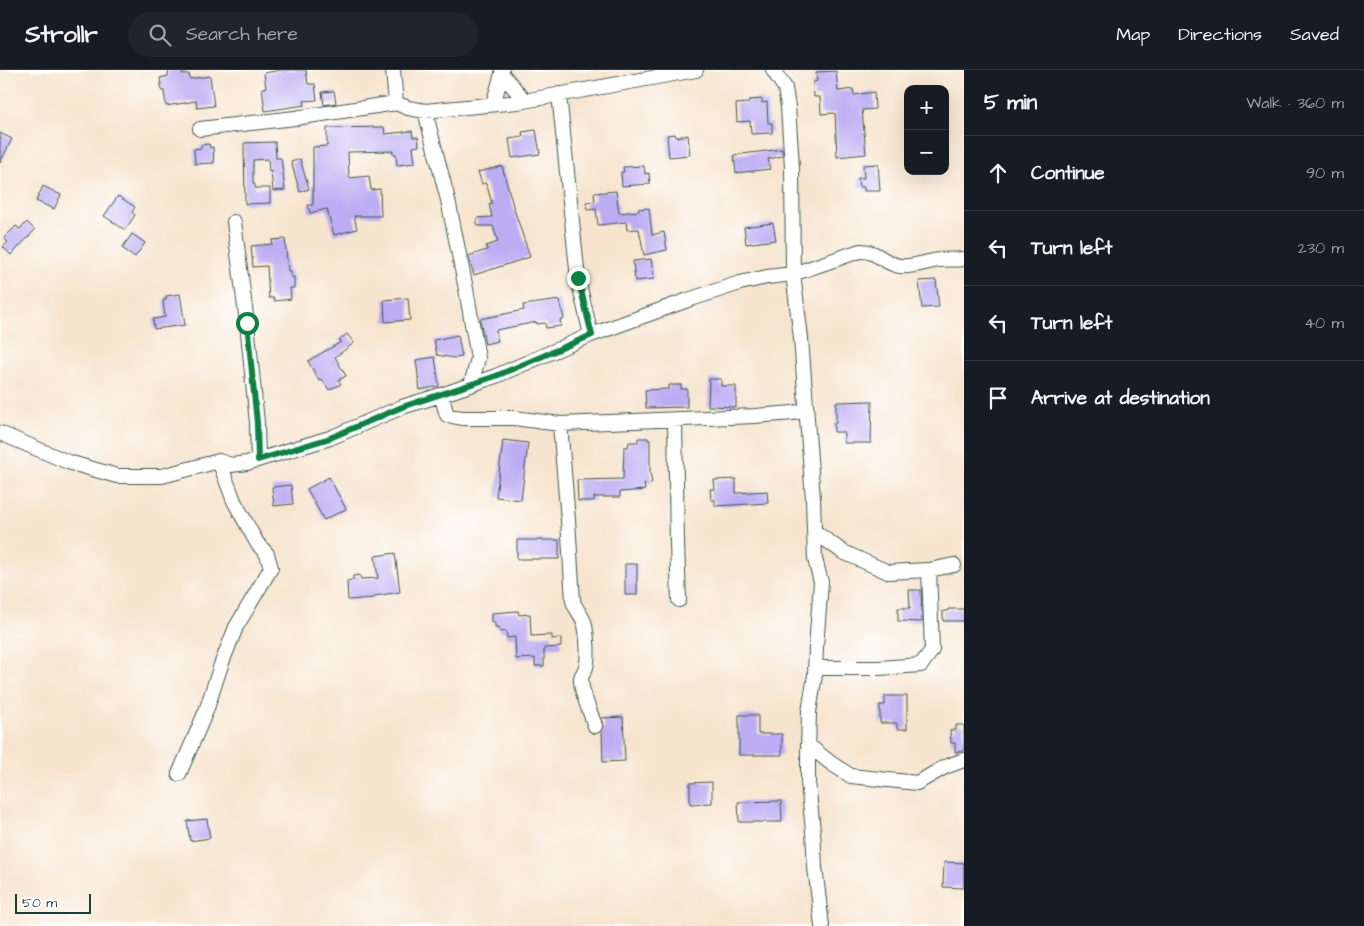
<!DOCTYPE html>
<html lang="en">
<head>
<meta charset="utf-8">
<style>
  :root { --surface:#171b24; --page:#20242c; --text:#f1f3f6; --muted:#9ea1a6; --line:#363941 }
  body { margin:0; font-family:"Architects Daughter",sans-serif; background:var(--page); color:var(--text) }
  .controls { position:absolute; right:15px; top:15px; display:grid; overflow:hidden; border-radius:10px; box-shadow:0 5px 20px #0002 }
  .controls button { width:45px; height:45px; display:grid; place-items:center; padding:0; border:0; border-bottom:1px solid var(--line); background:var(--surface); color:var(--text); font:25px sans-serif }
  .scale { position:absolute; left:15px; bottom:12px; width:76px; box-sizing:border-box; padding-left:5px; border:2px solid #1f3d34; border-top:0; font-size:14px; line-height:18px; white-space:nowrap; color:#1f3d34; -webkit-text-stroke:4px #fff; paint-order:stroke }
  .stop { position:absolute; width:15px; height:15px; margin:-11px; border:4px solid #0b8043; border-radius:50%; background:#fff }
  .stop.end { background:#0b8043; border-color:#fff; box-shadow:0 1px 5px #0008 }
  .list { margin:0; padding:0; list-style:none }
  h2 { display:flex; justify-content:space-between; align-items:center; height:65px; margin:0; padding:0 20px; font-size:21px }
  h2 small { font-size:16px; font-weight:400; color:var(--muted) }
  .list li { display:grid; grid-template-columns:32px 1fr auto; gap:15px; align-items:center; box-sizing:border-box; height:75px; padding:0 20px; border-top:1px solid var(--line) }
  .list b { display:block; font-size:19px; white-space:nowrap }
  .list em { font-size:16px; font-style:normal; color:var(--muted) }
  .icon { flex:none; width:28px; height:28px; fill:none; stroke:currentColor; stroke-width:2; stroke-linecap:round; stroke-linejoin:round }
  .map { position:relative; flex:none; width:964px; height:856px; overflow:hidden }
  header { display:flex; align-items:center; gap:30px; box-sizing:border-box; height:70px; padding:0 25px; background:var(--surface); border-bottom:1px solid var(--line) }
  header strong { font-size:24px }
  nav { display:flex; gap:28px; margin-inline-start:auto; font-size:18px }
  .search { width:350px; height:45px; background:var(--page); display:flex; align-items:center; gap:12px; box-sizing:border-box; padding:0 18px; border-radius:28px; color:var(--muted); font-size:19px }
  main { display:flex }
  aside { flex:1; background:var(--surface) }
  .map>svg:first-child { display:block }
  .building { fill:#bcacf3 }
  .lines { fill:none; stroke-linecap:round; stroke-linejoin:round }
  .minor-casing { stroke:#3f564b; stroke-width:16 }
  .minor { stroke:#fff; stroke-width:14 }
  .route { stroke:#0b8043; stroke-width:6 }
</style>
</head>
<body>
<header>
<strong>Strollr</strong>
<div class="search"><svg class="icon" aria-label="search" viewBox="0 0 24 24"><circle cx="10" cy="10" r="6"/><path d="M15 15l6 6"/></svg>Search here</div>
<nav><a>Map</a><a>Directions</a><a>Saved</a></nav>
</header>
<main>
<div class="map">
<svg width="964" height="856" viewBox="0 0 964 856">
  <rect width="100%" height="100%" fill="#fff"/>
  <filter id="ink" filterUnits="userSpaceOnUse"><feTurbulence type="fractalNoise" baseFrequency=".02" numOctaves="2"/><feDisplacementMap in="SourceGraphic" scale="10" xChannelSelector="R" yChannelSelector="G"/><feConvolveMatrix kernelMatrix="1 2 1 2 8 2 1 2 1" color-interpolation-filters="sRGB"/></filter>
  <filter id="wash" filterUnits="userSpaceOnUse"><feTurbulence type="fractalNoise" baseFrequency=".0096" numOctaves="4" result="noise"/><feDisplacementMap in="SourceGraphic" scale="20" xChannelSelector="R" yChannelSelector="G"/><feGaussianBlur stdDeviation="1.12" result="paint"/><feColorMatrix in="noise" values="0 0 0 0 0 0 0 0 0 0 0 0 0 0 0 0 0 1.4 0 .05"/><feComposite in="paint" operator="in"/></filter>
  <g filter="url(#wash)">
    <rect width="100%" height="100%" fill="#f6e4ce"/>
    <g id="blocks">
      <!-- building -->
      <path class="building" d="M169 0H183L182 4H189L190 9 210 6 214 36 197 38 196 31 166 36 164 21H162L160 8 168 6Z
        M281 0H306L308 14H315L317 30 304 31 305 35 265 41 262 18H266L264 3Z
        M836 1 838 21 853 19 854 25 874 22 875 39 862 40 866 84 837 87 835 43 821 44 820 27H814L813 12 817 11 816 2Z
        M334 21 336 33 324 35 322 22Z
        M762 29V33L767 32 768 53H772V63L751 64 750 51 737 52 736 34 749 33V30Z
        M384 57 385 64 412 61 413 67H418L419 76 413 77 415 93 397 95 396 84H393V81L348 82 349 108 369 106 371 120 380 119 381 146H354L357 159 334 165 327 139 310 143 308 135H313V77L327 76V58Z
        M536 60 540 84 512 88 509 69 523 67 522 62Z
        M0 63 12 69 0 93Z
        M675 64 676 67 688 65 690 85 669 87 667 65Z
        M275 72 276 88H281L285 120 273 121 271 101 269 102 268 89 253 90V114H255V118H270V133L245 134 244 73Z
        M209 74 210 78 213 77 214 93 195 94 194 79 201 78V75Z
        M782 79V86L768 89 770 99 736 103 734 85Z
        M300 89 309 119 300 122 291 92Z
        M878 94 880 121H864V117H859L858 108H864L863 95Z
        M502 96 514 139 530 187 474 205 468 186 487 180 486 176 498 172 493 156H477V148L492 147 489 134 492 133 486 113 482 114 478 102Z
        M644 96 645 104 649 103 650 114 622 116 621 102H624L623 97Z
        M43 116 61 125 54 139 36 131Z
        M616 121 619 143 639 141 638 139 649 138 652 165 664 162 667 180 644 185 639 159 627 160 626 152 598 155 596 139 587 140 586 132 595 131 594 123Z
        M118 126 135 137 132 142 135 145 125 160 104 146Z
        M27 152 35 160 11 185 3 177 8 172 4 168 16 156 20 159Z
        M773 153 776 170 746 174 744 157Z
        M132 164 145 173 135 187 122 178Z
        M285 169 288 201H291V207H294V218H290L291 229 274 231V228H269L267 196 253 197 251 176 273 174 272 170Z
        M651 189 654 209 635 211 633 191Z
        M936 210 939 237 922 238 919 211Z
        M180 224 185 255 154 259 153 249 165 247 163 230H166V226Z
        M408 228 410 250 385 252 384 230Z
        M560 230 564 249 560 250 561 256 546 258 545 253 537 254V252L496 260 498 271 485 274 480 249 524 240 523 235Z
        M347 264 354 273 335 287 346 306 338 310 341 314 329 320 322 309 319 311 308 291 341 272 339 270Z
        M458 265 462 287 454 288 437 285 434 270Z
        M435 287 439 316 420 320 416 290Z
        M709 309H721V316H736V337L708 336Z
        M669 315H681V319H687V337L646 338 645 320 669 319Z
        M872 331 871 373H844V362H834V353H836V332Z
        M638 368H648V370H650V402L652 413 644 414 645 420 620 422V427H594V431H578L577 410 623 409 624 377H628L629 372H638Z
        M503 370 528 373 521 430 496 427Z
        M329 407 346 439 324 450 307 419Z
        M736 409V423L767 421 768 433 715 436V430H711L710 419H715L714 410Z
        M291 415 293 434 274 436 272 417Z
        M517 470H559V489H517Z
        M395 483 400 522 374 526V528L348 530 347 511 353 510V506L360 505 361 509 378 508 375 486Z
        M625 494H637V525H625Z
        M909 520H921L922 552 898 551V538H910Z
        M948 539H964V551H943V541H948Z
        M518 541 519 545 530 544 531 566 552 565V569L561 568V577L544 578V596H535V588L516 589 515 567 507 568 506 561 500 562 499 557H495V552H492V543Z
        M885 626H907V659H897V653H880V635H885Z
        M739 645H758V664H782V685H739Z
        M623 647 625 691 603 692 602 662 604 657 602 648Z
        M956 655H964V681L955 682V673H951L950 660H956Z
        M712 712V733L690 734V713Z
        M781 731 782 752H739L738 732Z
        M207 749 210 768 190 771 187 751Z
        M944 792 964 793V818L943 817Z"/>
    </g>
  </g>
  <g filter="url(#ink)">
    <use href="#blocks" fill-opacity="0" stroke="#3f564b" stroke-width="1"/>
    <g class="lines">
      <defs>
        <path id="minor" d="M393 0 396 33
          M773 0 785 18 788 37 792 97 793 204 801 268 813 429 815 489 821 512 816 577 815 605 809 642 808 683V712L813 761 815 797 822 856
          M502 4 525 31
          M559 24 578 209 591 265
          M493 34 502 4V0
          M425 41 448 130 466 219 478 288 471 315
          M200 59 295 48 396 33 408 38 425 41 518 32 696 0
          M234 152 247 253 257 353 258 390
          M441 325 447 345 462 348H514L560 354 755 346 793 343 807 340
          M675 349 677 474 679 530
          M560 354 568 450 573 531C576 541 582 544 585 555 587 565 589 587 586 597 585 601 582 604 581 608 580 621 591 643 595 656
          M0 363 68 392 117 406H162L219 391 231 395 247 393 330 368 402 337 441 325 496 306 591 265 688 230 740 213 767 207 793 204 860 181C877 180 884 194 900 196 913 198 927 191 940 190 948 189 956 190 964 189
          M815 462 843 482 888 502 929 500 954 495
          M815 598H879L921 595 932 580 929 500
          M808 675 832 694 851 706 917 713 945 697 964 690
          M179 704 206 641 221 595 236 557 271 498 267 484 257 473 234 431 219 391"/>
      </defs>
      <!-- minor casing -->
      <use href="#minor" class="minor-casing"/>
      <!-- minor -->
      <use href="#minor" class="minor"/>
    </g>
  </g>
  <g class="lines" filter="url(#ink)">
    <!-- route -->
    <path class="route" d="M247 253 257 353 258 390 330 368 402 337 496 306 592 265 578 208"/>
  </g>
</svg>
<div class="controls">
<button>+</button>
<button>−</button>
</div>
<div class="scale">50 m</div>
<div class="stop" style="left:247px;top:253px"></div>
<div class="stop end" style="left:578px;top:208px"></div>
</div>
<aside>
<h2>5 min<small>Walk · 360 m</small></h2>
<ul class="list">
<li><svg class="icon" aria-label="ahead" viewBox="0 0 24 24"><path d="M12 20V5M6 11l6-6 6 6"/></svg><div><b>Continue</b></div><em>90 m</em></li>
<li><svg class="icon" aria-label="left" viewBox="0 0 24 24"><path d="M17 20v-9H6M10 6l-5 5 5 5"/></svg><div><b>Turn left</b></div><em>230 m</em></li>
<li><svg class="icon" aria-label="left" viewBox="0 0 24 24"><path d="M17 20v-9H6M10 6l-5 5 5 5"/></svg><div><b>Turn left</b></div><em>40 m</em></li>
<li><svg class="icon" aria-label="arrive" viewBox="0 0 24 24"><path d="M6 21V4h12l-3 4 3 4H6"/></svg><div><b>Arrive at destination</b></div></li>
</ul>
</aside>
</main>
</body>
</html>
